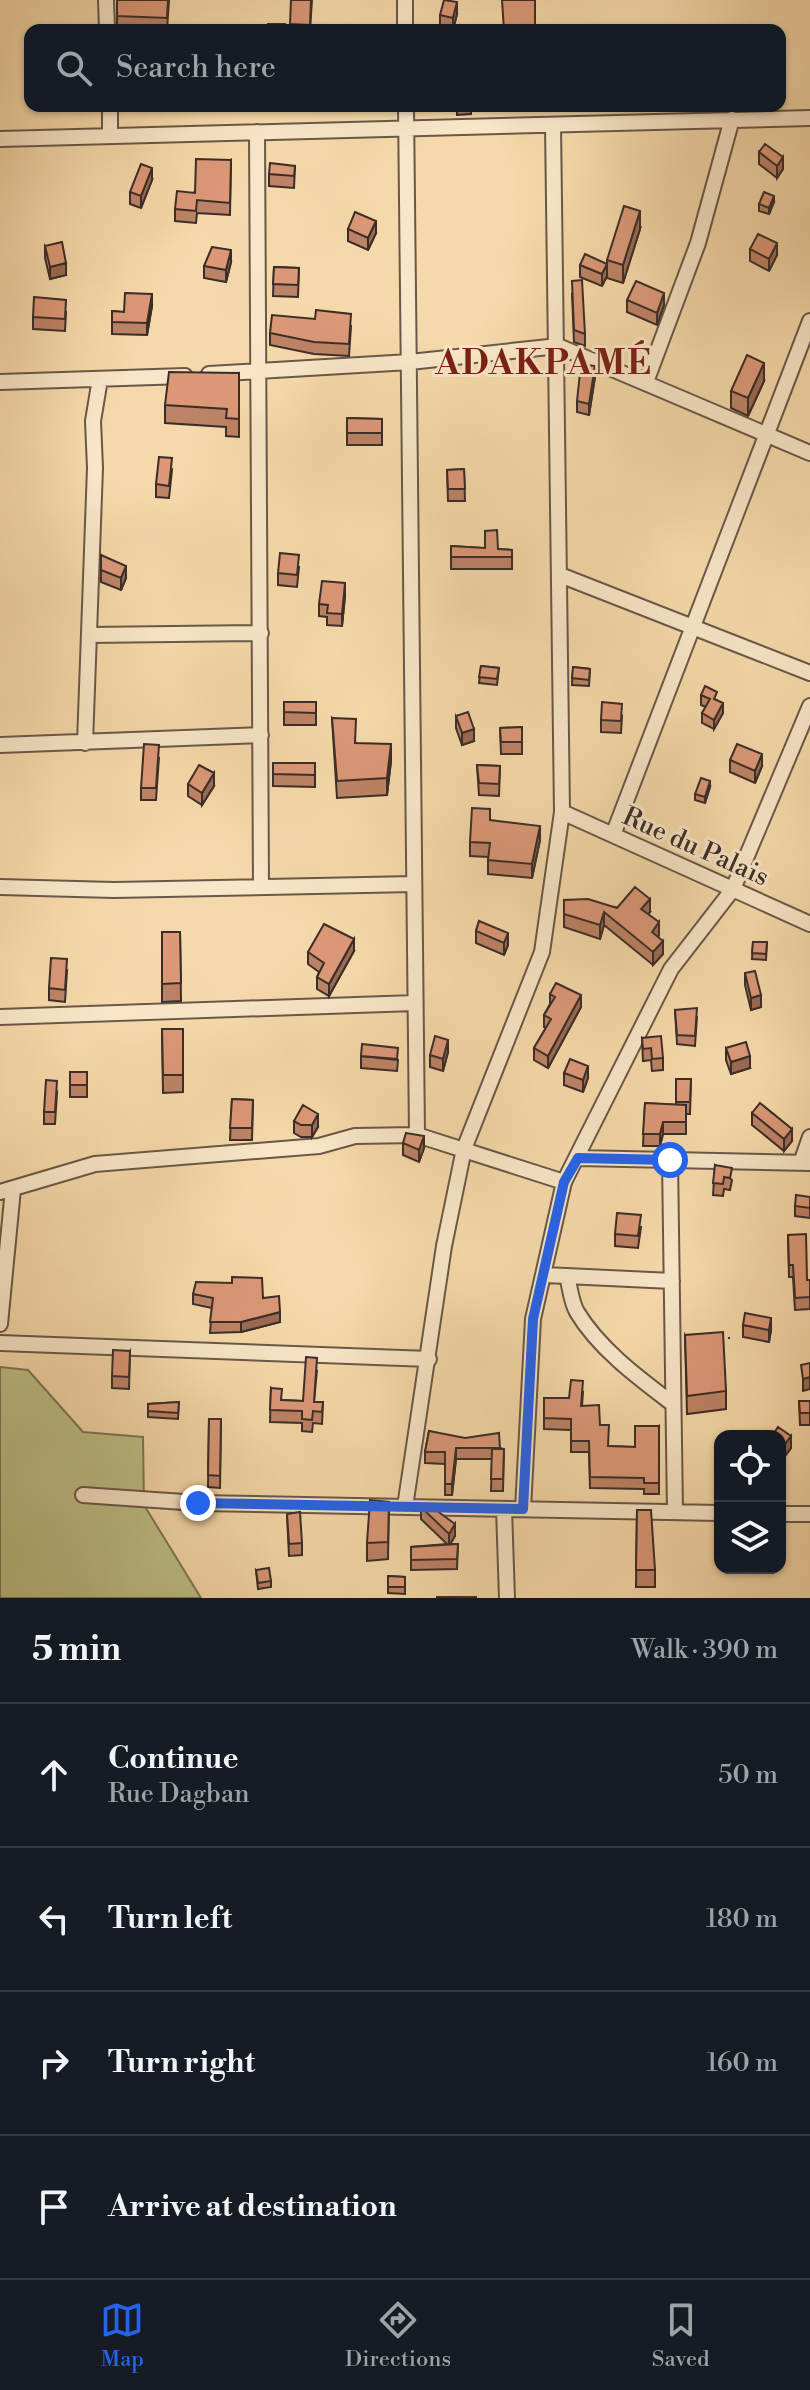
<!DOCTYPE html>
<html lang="en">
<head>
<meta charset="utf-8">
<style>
  :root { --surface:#171b24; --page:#242831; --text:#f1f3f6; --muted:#9ea1a6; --line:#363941; --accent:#2563eb }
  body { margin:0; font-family:"Libre Bodoni",serif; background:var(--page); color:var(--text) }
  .controls { position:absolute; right:24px; bottom:24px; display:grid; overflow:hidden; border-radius:16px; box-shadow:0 2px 6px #0004 }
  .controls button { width:72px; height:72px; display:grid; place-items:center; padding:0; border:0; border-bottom:2px solid var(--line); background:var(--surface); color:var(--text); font:40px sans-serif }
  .stop { position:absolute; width:24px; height:24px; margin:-18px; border:6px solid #2563eb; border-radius:50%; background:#fff }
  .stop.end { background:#2563eb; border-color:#fff; box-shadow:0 2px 8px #0008 }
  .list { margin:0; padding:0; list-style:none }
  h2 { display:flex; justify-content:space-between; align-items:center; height:104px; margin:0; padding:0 32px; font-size:34px }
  h2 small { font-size:26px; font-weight:400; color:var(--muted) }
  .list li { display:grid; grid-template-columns:52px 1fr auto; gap:24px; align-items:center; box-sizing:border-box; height:144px; padding:0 32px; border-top:2px solid var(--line) }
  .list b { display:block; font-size:30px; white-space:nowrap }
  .list p { margin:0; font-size:26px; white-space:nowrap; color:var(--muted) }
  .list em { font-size:26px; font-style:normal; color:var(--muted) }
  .icon { flex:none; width:44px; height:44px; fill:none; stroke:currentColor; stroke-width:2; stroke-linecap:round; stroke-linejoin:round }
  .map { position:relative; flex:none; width:810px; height:1598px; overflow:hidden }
  .search { position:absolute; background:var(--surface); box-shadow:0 2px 6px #0004; left:24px; right:24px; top:24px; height:88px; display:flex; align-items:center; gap:20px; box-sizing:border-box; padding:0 28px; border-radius:16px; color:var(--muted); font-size:30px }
  .sheet { height:680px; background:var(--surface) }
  nav { display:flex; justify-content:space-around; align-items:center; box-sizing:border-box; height:112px; border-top:2px solid var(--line); background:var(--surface); font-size:22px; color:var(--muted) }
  nav a { display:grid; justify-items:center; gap:4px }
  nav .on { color:var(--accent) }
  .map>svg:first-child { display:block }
  .green { fill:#bebf87; stroke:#7c7658; stroke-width:2 }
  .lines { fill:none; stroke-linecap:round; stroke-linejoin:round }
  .minor-casing { stroke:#695848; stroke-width:18 }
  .path { stroke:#3a2d28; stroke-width:2; stroke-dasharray:2 4; stroke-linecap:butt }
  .minor { stroke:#f9e6c8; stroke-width:14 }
  .wall { fill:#bd8366; stroke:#3a2d28; stroke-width:2 }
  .shaded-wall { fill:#9a6a53; stroke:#3a2d28; stroke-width:2 }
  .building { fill:#dc9877; stroke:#3a2d28; stroke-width:2 }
  .route { stroke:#2563eb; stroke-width:10 }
  .labels { text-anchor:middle; stroke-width:6; stroke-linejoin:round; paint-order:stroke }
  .street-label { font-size:26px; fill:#3a2d28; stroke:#f9e6c8 }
  .district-label { font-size:34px; font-weight:bold; letter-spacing:2px; fill:#7a1f14; stroke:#f9e6c8 }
</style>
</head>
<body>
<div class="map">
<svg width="810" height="1598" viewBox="0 0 810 1598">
  <rect width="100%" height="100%" fill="#f6d9aa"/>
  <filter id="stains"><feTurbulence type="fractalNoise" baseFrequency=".0025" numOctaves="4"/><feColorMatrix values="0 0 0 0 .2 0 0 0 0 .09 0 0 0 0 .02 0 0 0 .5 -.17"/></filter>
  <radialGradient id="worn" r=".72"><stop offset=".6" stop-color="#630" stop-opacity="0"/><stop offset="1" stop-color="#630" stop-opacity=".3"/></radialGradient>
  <!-- green -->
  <path class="green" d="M0 1367 28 1370 83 1432 143 1437 144 1505 201 1598H0Z"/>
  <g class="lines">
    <defs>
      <path id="minor" d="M106 0 107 30
        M405 0V30
        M110 106V135
        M406 106 417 1135
        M257 132 261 887
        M0 139 810 118
        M209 374 410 362 558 346 810 453
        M0 382 185 376
        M646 382 698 243 732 119
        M560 575 810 673
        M89 635 261 633
        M85 743 95 468 93 421 100 379
        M0 745 261 735
        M562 812 810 924
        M613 835 810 321
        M0 887 114 890 414 884
        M0 1017 415 1003
        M578 1158 810 1163
        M670 1160 675 1512
        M801 1163 810 1137
        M0 1192 95 1164 319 1146 355 1136 417 1135 564 1182
        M545 1275 672 1281
        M567 1276C570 1287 571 1302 577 1312 599 1349 640 1379 673 1404
        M0 1324 13 1189
        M0 1343 429 1359
        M83 1495 198 1503 720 1513
        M405 1507 444 1246 464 1149 542 952 562 812 553 125
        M504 1509 507 1598
        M523 1509 533 1319 564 1182 671 969 733 889 810 706
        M780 1514H810"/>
    </defs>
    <!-- minor casing -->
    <use href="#minor" class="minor-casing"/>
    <!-- path -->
    <path class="path" d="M722 1338H731"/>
    <!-- minor -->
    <use href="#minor" class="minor"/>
  </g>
  <!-- wall -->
  <path class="wall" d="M117 0H169L167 30 117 28Z
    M312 0 310 30H290V24Z
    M457 14 453 30 440 27V15Z
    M437 106H471V114L457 115V111L437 108Z
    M759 152 783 169 777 178 759 164Z
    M231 160 230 215 197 213 196 223 175 221V209Z
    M295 166 294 188 269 186V174Z
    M152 180 141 208 130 204V192Z
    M774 202 769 214 759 211V204Z
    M348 229 376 233 368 250 348 241Z
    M640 229 623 283 607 278V260Z
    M45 246 66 275 50 279 45 258Z
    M750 249 777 255 769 271 750 261Z
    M231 262 226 282 204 278V266Z
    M580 265 607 276 602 286 580 277Z
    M274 267 299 268 298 297 273 296Z
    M572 293 585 334V346L574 342Z
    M627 300 664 305 657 325 627 312Z
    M152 306 147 335 112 334V311L124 312Z
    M66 312 65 331 33 329V317Z
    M315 319 351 326 349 356 314 354 270 345V333Z
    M239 373V437L226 436V427L165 423V405Z
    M595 377 589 415 577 412V401Z
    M764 381 748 416 731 408V391Z
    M347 418 382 419V445H347Z
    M464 469 465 501H448L447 470Z
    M172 470 169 498 156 497V484Z
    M451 546 512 550V569H451Z
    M101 555 126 578 121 590 101 582Z
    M299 567 297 587 278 585V573Z
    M345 596 342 626 327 625V617L319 616V604Z
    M481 666 499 668 497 685 479 683Z
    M573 667 590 669 589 686 572 685Z
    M701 695 717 700 723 713 714 729 702 723V713L706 707 701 705Z
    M284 702H316V725H284Z
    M456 716 474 741 462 745 456 728Z
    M622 716 621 733 601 732V720Z
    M332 718 356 743 391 761 387 795 337 798Z
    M522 727V754H501L500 728Z
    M159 757 156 800H141V788Z
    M730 760 762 766 755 783 730 772Z
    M273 763H315V787L273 786Z
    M477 765 500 766 499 796 479 795Z
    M188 784 214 786 202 805 188 796Z
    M710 787 705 803 695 800V794Z
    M490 820 540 840 532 878 488 874V857L470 856V842Z
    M564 900 650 912 648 914 659 935 658 937 663 954 653 965 604 925 600 939 564 927Z
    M479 921 508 945 504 955 476 943V931Z
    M162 932H180L181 1001 162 1002Z
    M753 942H767L766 960 752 959Z
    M354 951 329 996 317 989V977L319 972 308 964V952Z
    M67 971 65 1002 49 1000V988Z
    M745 973 761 1007 751 1010 745 985Z
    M550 994 581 1007 548 1068 534 1060V1048L546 1028 544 1027V1015L550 1004Z
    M675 1010 697 1017 695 1046 677 1044Z
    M162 1029H183V1092L163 1093Z
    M642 1038 663 1058V1070L652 1071 651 1060 643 1061Z
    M726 1048 750 1068 731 1074 726 1060Z
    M448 1052 443 1071 430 1067V1055Z
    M361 1056 398 1060 397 1071 361 1068Z
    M70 1072H87V1097H70Z
    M564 1073 588 1078 583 1092 564 1085Z
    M676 1079H691L690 1114H686V1134H663L660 1146H643L645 1103 676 1105Z
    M57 1093 55 1124H44V1112Z
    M232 1099 253 1100 252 1140H230Z
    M752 1113 792 1141 784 1151 752 1125Z
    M294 1121 318 1127 312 1137H301L294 1133Z
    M403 1143 424 1148 419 1162 403 1155Z
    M715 1165 732 1180 730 1190 724 1189 723 1196 713 1195Z
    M810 1197V1218L795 1216V1206Z
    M641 1227 638 1248 615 1246V1234Z
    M788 1235 807 1280H810V1309L795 1310 793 1277H789Z
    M193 1294 263 1298 280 1322 241 1332 210 1333 212 1308 193 1304Z
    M743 1325 771 1330 769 1342 743 1337Z
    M685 1335 726 1391V1409L687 1414Z
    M130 1351 129 1389 112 1388V1376Z
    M317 1370 314 1402H323L322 1424 313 1423 312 1432 302 1431V1423L270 1422 271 1388 282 1400 303 1401Z
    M583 1392 582 1406 600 1425 608 1446 635 1447 659 1426V1494H644V1489L590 1488 589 1452H571V1430L544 1429V1398H569Z
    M799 1401H810V1425H800Z
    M179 1402 178 1419 148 1417V1404Z
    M209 1419H221L220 1488 208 1487Z
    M429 1431 504 1449 503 1491H491L492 1459H456L452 1495H445V1464L425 1463V1452Z
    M780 1436 791 1448 782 1460 780 1458Z
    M720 1475V1499H716V1481Z
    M389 1502 388 1559 367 1561V1543Z
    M421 1507 455 1536 450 1544H458L457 1569 411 1570V1547L447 1544 421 1519Z
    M637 1510 655 1570V1587H636Z
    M287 1514 302 1543V1555L289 1556Z
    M256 1570 271 1581V1587L258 1589Z
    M388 1576 405 1577V1594L388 1593Z"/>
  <!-- shaded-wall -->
  <path class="shaded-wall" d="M457 2V14L453 30V18Z
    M783 157V169L777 178V166Z
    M152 168V180L141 208V196Z
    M774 196V202L769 214V208Z
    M640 211V229L623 283V265Z
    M376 221V233L368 250V238Z
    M777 243V255L769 271V259Z
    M231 250V262L226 282V270Z
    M66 263V275L50 279V267Z
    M607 264V276L602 286V274Z
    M664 293V305L657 325V313Z
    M152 294V306L147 335V323Z
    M764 363V381L748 416V398Z
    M595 366V377L589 415V404Z
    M126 566V578L121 590V578Z
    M345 583V596L342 626V614Z
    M723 703V713L714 729V720Z
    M474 729V741L462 745V733Z
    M391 744V761L387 795V778Z
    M762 754V766L755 783V771Z
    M214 773V786L202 805V793Z
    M710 781V787L705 803V797Z
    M540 826V840L532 878V864Z
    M650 899V912L641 922V909Z
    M604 912V925L600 939V925Z
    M659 922V935L652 945V932Z
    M508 933V945L504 955V943Z
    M354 939V951L329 996V984Z
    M663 941V954L653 965V952Z
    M581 995V1007L548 1068V1056Z
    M761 995V1007L751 1010V998Z
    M448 1040V1052L443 1071V1059Z
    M750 1056V1068L731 1074V1062Z
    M588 1066V1078L583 1092V1080Z
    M318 1114V1127L312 1137V1125Z
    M663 1122V1134L660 1146V1134Z
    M792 1129V1141L784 1151V1139Z
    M424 1136V1148L419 1162V1150Z
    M280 1312V1322L241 1332V1322Z
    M771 1318V1330L769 1342V1330Z
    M810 1377V1389L803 1391V1379Z
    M791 1436V1448L782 1460V1448Z
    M456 1448V1459L452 1495V1484Z
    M455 1524V1536L449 1546V1534Z"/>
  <!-- building -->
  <path class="building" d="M117 0H168L167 18 117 16Z
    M291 0H311L310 25 290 24Z
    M444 0 457 2 453 18 440 15Z
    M502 0H535V30H504Z
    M268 24H285V30H269Z
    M336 27H383V30H335Z
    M765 144 783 157 777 166 759 152Z
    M196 159 231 160 230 203 197 200 196 211 175 209 177 191 195 193Z
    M270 163 295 166 294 176 269 174Z
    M141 164 152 168 141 196 130 192Z
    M764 192 774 196 769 208 759 204Z
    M624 206 640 211 623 265 607 260Z
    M355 212 376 221 368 238 348 229Z
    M758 234 777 243 769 259 750 249Z
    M62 242 66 263 50 267 45 246Z
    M212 247 231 250 226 270 204 266Z
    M585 254 607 264 602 274 580 265Z
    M274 267 299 268 298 285 273 284Z
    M582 280 585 334 574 330 572 281Z
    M636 281 664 293 657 313 627 300Z
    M125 293 152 294 147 323 112 322V311L124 312Z
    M34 297 66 300 65 319 33 317Z
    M316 310 351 314 349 344 314 342 270 333 272 315 315 319Z
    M747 355 764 363 748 398 731 391Z
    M581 364 595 366 589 404 577 401Z
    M169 372 239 373V419L226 418 227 409 165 405Z
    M347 418 382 419V433H347Z
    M159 457 172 458 169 486 156 484Z
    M464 469 465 489H448L447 470Z
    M497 530 498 549 512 550V557H451V546L485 548V531Z
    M280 553 299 555 297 575 278 573Z
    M101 555 126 566 121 578 101 570Z
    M322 581 345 583 342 614 327 613 328 605 319 604Z
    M481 666 499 668 497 679 479 677Z
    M573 667 590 669 589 680 572 678Z
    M705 686 717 692 714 699 723 703 714 720 702 713 710 699 701 695Z
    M284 702H316V713L284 712Z
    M602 702 622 704 621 721 601 720Z
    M468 712 474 729 462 733 456 716Z
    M332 718 356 719 355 743 391 744 387 778 337 781Z
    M522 727V742H501L500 728Z
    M144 744 159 745 156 788H141Z
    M737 744 762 754 755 771 730 760Z
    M273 763H315V775L273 774Z
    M199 765 214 773 202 793 188 784Z
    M477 765 500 766 499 784 479 783Z
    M701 778 710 781 705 797 695 794Z
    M472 808 490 809V820L540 826 532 864 488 860 490 843 470 842Z
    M635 887 650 899 641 909 659 922 652 932 663 941 653 952 604 912 600 925 564 914V900L588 899 617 908Z
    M479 921 508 933 504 943 476 931Z
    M324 924 354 939 329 984 317 977 324 963 308 952Z
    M162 932H180L181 983 162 984Z
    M753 942H767L766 954 752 953Z
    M51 958 67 959 65 990 49 988Z
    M755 971 761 995 751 998 745 973Z
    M556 983 581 995 548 1056 534 1048 551 1019 544 1015 555 997 550 994Z
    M697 1008 695 1036 677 1035 675 1010Z
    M162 1029H183V1075H163Z
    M435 1036 448 1040 443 1059 430 1055Z
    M661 1036 663 1058 652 1059 651 1048 643 1049 642 1038Z
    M746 1042 750 1056 731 1062 726 1048Z
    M362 1044 398 1048 397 1059 361 1056Z
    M570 1059 588 1066 583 1080 564 1073Z
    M70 1072H87V1085H70Z
    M676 1079H691L690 1102H676Z
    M46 1080 57 1081 55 1112H44Z
    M232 1099 253 1100 252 1128H230Z
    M645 1103 686 1105V1122H663L660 1134H643Z
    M760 1103 792 1129 784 1139 752 1113Z
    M303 1105 318 1114 312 1125H301L294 1121Z
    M406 1133 424 1136 419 1150 403 1143Z
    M715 1165 732 1168 730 1178 724 1177 723 1184 713 1183Z
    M796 1195 810 1197V1208L795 1206Z
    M617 1213 641 1215 638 1236 615 1234Z
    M806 1234 807 1280H810V1297L795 1298 793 1265H789L788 1235Z
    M232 1277 262 1278 263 1298 279 1296 280 1312 241 1322H210L213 1298 193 1294 196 1282 232 1283Z
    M745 1313 771 1318 769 1330 743 1325Z
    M723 1332 726 1391 687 1396 685 1335Z
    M113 1350 130 1351 129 1377 112 1376Z
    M306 1357 317 1358 314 1402H323L322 1412 313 1411 312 1420 302 1419V1411L270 1410 271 1388 282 1389 281 1400 303 1401Z
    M810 1363V1377L803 1379 801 1365Z
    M571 1380 583 1381 581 1406 599 1405 600 1425H609L608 1446 635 1447V1426H659V1483H644V1478L590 1477 589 1441H571V1419L544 1418V1398H569Z
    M799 1401H810V1413H800Z
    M179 1402 178 1413 148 1411V1404Z
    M209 1419H221L220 1476 208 1475Z
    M778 1427 791 1436 782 1448 780 1446V1436H772Z
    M429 1431 465 1438 499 1433 500 1448H456L452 1484H445V1452H425Z
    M492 1449H504L503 1479H491Z
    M370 1500 389 1502 388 1542 367 1543Z
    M429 1505 455 1524 449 1534 421 1507Z
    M637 1510H651L655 1570H636Z
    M300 1512 302 1543 289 1544 287 1514Z
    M458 1544 457 1559 411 1560V1547Z
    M269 1568 271 1581 258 1583 256 1570Z
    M388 1576 405 1577V1587H388Z
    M437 1597H476V1598H437Z"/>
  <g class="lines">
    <!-- route -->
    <path class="route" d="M198 1503 523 1509 533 1319 564 1182 578 1158 670 1160"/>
  </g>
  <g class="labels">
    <!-- street labels -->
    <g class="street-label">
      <text transform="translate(696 846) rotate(24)" y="9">Rue du Palais</text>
    </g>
    <!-- district labels -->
    <g class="district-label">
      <text x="544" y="374">ADAKPAMÉ</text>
    </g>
  </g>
  <rect width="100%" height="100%" filter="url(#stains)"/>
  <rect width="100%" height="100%" fill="url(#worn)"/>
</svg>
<div class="controls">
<button><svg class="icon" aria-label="locate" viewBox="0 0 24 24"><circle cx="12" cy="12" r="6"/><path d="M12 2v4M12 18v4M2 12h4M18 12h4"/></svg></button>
<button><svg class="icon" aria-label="layers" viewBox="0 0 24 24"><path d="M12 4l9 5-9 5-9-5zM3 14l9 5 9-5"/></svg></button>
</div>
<div class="stop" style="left:670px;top:1160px"></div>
<div class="stop end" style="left:198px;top:1503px"></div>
<div class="search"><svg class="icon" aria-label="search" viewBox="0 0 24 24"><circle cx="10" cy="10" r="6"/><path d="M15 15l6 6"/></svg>Search here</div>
</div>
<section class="sheet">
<h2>5 min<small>Walk · 390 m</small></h2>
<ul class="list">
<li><svg class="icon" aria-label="ahead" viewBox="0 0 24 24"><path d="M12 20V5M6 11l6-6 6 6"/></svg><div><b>Continue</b><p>Rue Dagban</p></div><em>50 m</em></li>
<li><svg class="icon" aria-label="left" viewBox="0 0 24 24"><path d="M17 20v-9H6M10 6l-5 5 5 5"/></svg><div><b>Turn left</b></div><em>180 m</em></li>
<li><svg class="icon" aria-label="right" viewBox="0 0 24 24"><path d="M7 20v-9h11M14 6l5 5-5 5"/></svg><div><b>Turn right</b></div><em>160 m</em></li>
<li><svg class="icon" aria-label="arrive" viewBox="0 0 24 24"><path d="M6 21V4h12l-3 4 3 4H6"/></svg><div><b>Arrive at destination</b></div></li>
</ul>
</section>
<nav>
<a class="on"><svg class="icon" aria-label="map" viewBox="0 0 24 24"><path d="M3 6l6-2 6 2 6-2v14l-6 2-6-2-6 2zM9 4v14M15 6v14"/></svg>Map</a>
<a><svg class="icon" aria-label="directions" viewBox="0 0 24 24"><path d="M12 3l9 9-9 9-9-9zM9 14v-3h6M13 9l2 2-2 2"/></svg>Directions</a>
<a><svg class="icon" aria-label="saved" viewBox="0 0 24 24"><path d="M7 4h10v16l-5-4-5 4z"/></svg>Saved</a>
</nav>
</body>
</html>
